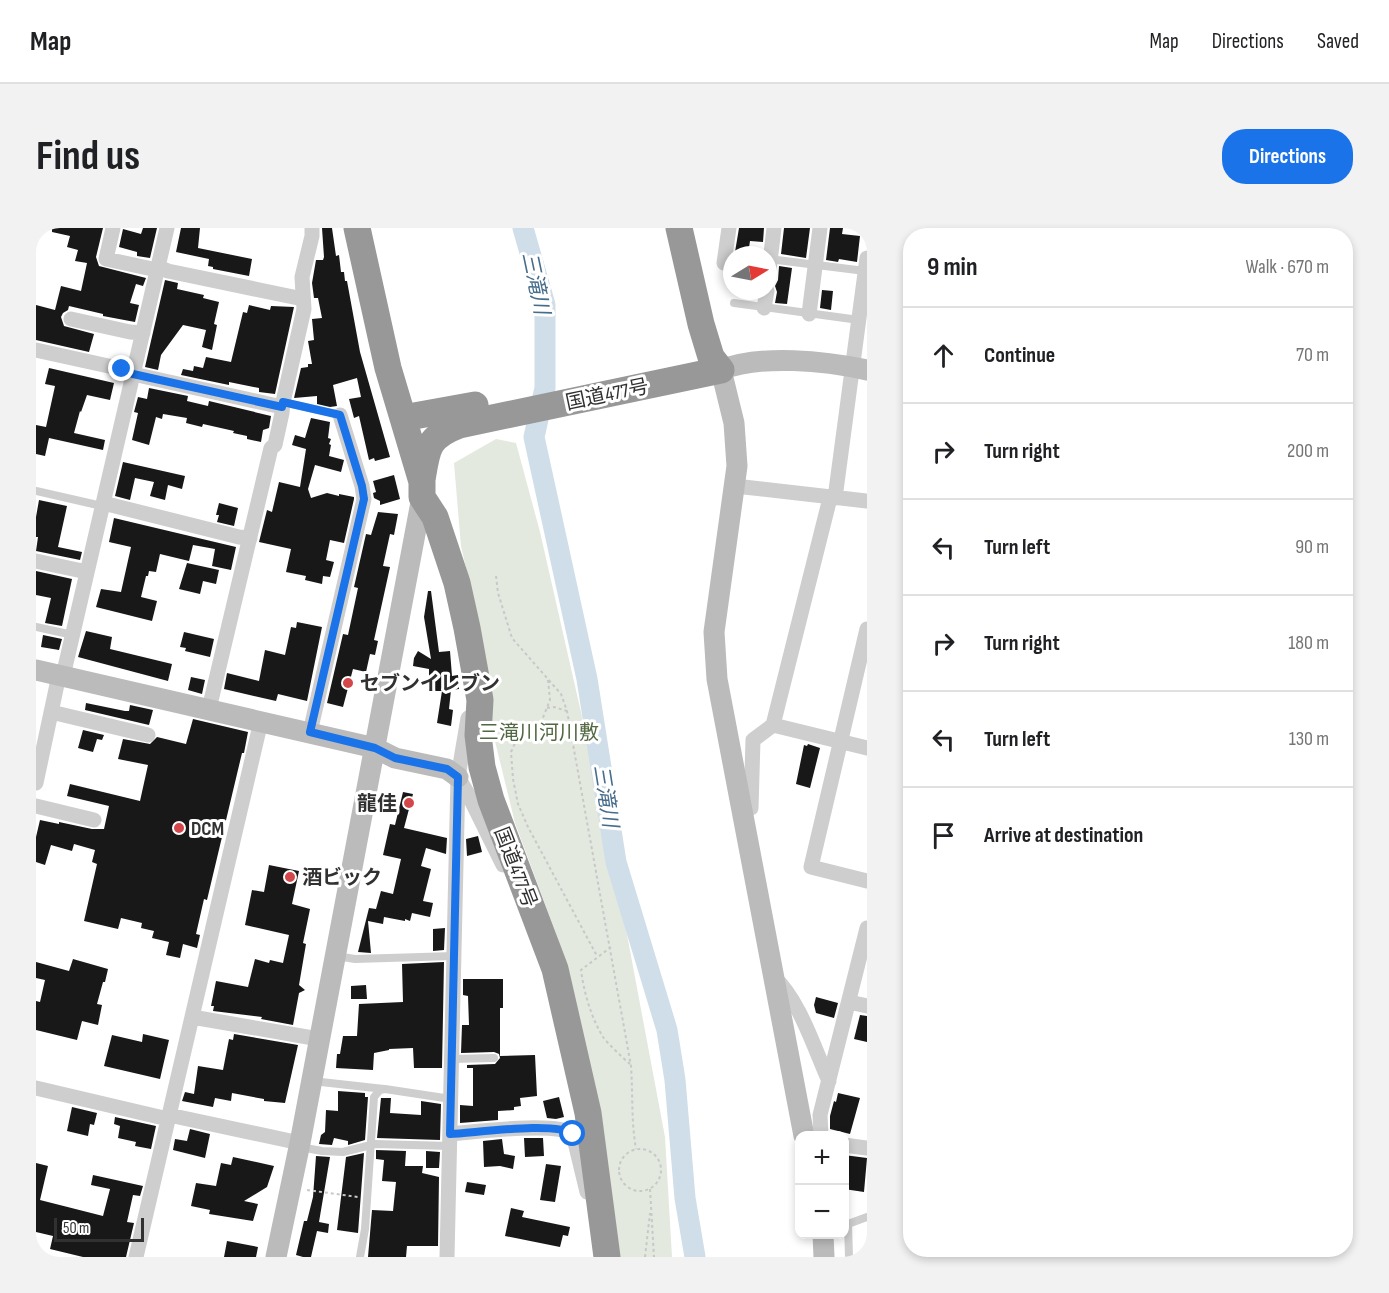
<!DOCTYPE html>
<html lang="en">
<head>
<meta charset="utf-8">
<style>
  :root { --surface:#fff; --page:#f2f2f2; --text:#202124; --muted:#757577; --line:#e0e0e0; --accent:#1a73e8 }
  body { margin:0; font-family:"Sofia Sans Condensed","Noto Sans JP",sans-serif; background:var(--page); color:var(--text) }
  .controls { position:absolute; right:18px; bottom:18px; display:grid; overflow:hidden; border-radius:12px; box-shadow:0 3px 9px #0003 }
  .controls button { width:54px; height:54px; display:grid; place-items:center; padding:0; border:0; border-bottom:2px solid var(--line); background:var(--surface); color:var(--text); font:30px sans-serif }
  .compass { position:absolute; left:687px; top:18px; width:54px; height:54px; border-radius:50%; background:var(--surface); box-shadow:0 3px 9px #0003; rotate:80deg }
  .scale { position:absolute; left:18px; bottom:15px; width:90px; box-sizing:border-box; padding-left:6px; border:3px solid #313131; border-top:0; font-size:16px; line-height:21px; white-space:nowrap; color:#313131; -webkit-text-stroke:4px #fff; paint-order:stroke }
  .stop { position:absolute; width:18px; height:18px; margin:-14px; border:4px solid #1a73e8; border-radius:50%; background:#fff }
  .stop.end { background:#1a73e8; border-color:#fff; box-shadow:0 2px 6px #0008 }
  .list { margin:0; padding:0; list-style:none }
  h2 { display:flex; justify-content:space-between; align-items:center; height:78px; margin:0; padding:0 24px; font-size:26px }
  h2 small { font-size:20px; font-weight:400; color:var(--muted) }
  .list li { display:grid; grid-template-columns:39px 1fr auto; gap:18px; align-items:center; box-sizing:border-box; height:96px; padding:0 24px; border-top:2px solid var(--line) }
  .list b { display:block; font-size:22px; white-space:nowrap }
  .list em { font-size:20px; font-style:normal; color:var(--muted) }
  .icon { flex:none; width:33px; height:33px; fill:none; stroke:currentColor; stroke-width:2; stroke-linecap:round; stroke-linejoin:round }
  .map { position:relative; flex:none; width:831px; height:1029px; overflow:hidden; border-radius:24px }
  header { display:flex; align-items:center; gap:36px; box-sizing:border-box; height:84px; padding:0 30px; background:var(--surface); border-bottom:2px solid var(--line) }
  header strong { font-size:28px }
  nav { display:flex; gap:33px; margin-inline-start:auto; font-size:21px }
  .intro { display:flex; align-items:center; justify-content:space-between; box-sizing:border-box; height:144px; padding:0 36px }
  h1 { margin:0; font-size:42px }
  .button { padding:15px 27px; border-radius:24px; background:var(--accent); color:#fff; font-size:21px; font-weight:700 }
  main { display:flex; gap:36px; padding:0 36px }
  aside { flex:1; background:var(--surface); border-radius:24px; box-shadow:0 3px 9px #0003 }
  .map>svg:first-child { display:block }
  .green { fill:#e3e9de }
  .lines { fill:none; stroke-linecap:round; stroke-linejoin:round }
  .river { stroke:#cfdee9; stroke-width:21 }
  .building { fill:#181818 }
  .path { stroke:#c8c8c8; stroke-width:2; stroke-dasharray:3 3; stroke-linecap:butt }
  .lane { stroke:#cecece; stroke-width:8 }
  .street { stroke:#cecece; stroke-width:15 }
  .secondary { stroke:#bbb; stroke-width:21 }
  .highway { stroke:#989898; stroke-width:27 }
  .route { stroke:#1a73e8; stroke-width:8 }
  .poi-dot { fill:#d3474b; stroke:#fff; stroke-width:2 }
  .labels { text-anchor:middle; stroke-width:6; stroke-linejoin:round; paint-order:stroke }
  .street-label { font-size:20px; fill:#313131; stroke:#fff }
  .poi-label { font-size:20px; font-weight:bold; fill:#313131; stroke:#fff; text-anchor:start }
  .park-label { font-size:20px; fill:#526842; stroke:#fff }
  .water-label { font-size:21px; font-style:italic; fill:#476d8b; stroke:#fff }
</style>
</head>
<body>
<header>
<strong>Map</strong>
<nav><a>Map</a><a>Directions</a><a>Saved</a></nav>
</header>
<div class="intro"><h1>Find us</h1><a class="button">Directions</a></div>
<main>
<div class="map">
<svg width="831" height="1029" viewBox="0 0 831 1029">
  <rect width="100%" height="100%" fill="#fff"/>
  <!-- green -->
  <path class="green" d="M460 211 480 215 504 304 547 493 589 696 629 909 636 1029H581L521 708 479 595 457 505 446 410 425 318 418 235Z"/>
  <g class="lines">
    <!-- river -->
    <path class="river" d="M487 0 509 77V160L498 209 551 451 580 634 631 802 639 852 649 970 659 1029"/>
  </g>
  <!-- building -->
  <path class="building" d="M16 0H67L60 29 63 38 110 50 107 58 100 56 94 75 103 77 99 94 67 88V86L33 78 32 82 27 85 25 89 28 98 58 106 53 124 0 112V77L19 82 25 58 45 63 51 35 39 33 42 22 31 19 34 8 16 4Z
    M107 0H121L114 30 101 28V24L83 19 87 1 105 6Z
    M145 0H164L162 20 216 31 213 48 177 41V39L172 38 173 31 140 24Z
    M286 0H296L300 28 303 27 305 44H308L309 53H311L324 124 354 229 339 233 338 230 333 232 323 188 318 190 313 171 325 169 321 150 297 157 301 178 294 179 281 176V168L258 170 265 140 272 139V136H276L272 113 278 112 276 91 286 90 282 70H278L276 55 280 32H287L288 29Z
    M703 0H728L727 14 714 13 712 26 699 24Z
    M748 0H774L770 30 745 26Z
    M794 0H807L806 6 824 8 821 34 803 31 802 34 790 32Z
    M743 38 756 40 751 76 739 75 741 64 739 58 742 52Z
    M129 52 142 55 141 61 168 67 167 70 183 74 178 96 181 97 176 122 166 119 170 102 147 97 125 127 122 142 109 139Z
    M786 62 797 63 795 82 784 80Z
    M213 77 234 82 235 78 258 79 239 166 223 164V160L193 154V157L145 147 147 141 157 143 158 138 167 140 170 129 195 134 207 84 211 85Z
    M13 140 78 155 74 172 51 167 45 184 44 183 38 205 69 212 67 222 13 210 9 228 0 226V197L10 199 19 158 9 156Z
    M113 160 152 168 151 173 172 178 173 173 235 188 233 200 227 202 225 214 211 211V208L197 205 198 203 167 196 166 199 150 195 151 190 127 186 126 191 120 189 113 217 96 212 102 185 98 184 102 169 111 171Z
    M275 190 294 194 292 210 295 211 293 216 295 217 293 228 308 232 305 244 279 237 272 261 275 270 291 265 303 268V266L318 269V271L308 315 294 312 290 332 298 334 294 349 287 348 286 356 269 352 270 348 250 344 255 321 223 314 231 282 236 284 243 254 264 259 270 221 256 217 259 207 269 210Z
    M87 234 149 248 146 261 132 257 129 272 114 268 118 254 99 250 94 272 79 268Z
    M358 247 364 271 344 277V273L338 270 337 265 340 264 337 253Z
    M3 272 31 278 22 319 46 324 44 332 0 323 2 309H0V289Z
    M183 275 202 280 198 298 181 294 183 287H180Z
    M342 284 362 286 358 307 354 306 347 338 354 339 338 412 342 413 339 427 334 426 330 444 317 441 307 479 291 475 307 406 312 407 322 360 318 359 330 306 335 307Z
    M78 290 200 319 195 342 176 338 179 321 157 317 153 333 124 326 120 344 113 343 112 348H110L105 369 121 373 116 393 60 379 65 361 85 364 95 319 73 314Z
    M151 335 183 342 180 356 167 353 164 366 143 361Z
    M0 343 36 351 26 398 9 395 15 370 0 367Z
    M392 363H395L403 424 414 423 416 448 422 447 423 461 415 462 413 481 417 482 415 498 401 495 406 463H397L396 448H393V441L377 438 378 430 382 423 395 431 388 389Z
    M261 394 286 399 271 473 242 466 240 473 188 461 191 445 223 453 229 422 249 427 255 399 260 400Z
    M50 403 76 409 74 421 136 436 132 453 42 429Z
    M148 404 178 411 174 429 149 423 150 420 144 419Z
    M7 407 26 411 23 422 5 419Z
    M155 449 169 452 166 466 152 462Z
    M50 475 89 483H93L94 477 117 482 113 497 49 482Z
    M157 491 212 504 208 525H206L171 672 168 671 160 706 164 707 161 720 147 716 144 730 130 727 133 714 116 710 118 703 105 700 106 695 85 690 82 701 48 693 61 636 56 634 59 622 38 616 36 623 15 617 9 637 0 634V609L4 592 23 596V594L56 601H68L73 578 31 568 34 556 104 573 112 537 82 531 87 511 114 516 121 509 150 516Z
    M47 502 68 507 66 512 61 511 57 524 42 520Z
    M772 516 784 520 774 560 760 556 768 517 771 518Z
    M367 564 377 566 368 600 411 610 410 626 390 620 385 638 395 641 387 673 397 675 394 689 376 685 374 693 369 691V693L348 689 347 696 332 693 335 725 322 724 333 680 340 681 345 663 357 666 365 631 347 627 354 596 359 597Z
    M442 608 446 624 431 628 430 611Z
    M233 637 263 643 256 676 274 681 267 715 270 716 263 757 269 762 263 765 257 797 225 791 226 789 177 783 178 778H175L180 753 212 759 219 731 233 735 234 732 247 735 253 707 209 697 216 662 228 664Z
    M409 700 408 722 397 723V701Z
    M37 731 72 741 69 754H67L61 776 66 777 62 797 46 793 41 812 0 802V773L4 774 9 752 0 750V734L33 743Z
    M408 734 406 840H378L377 820 353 821V822L338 825 337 842 300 840 301 826H304L307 808H321L323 776 367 774 366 736Z
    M427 751H467V780H464V828L499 827 501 868 484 870 485 878 478 879V882L462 883V892L424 895V877L437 878V840H431V837L459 836 464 830 463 826 458 824 425 825 426 797H433L432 768 427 767Z
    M330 757 331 771H315V758Z
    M780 769 802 775 798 790 780 785 778 777Z
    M824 787 831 788V814L818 811Z
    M107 806 133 812 124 851 68 838 76 807 106 814Z
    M198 806 262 817 249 875 228 873V871L196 865 195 873 179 870 177 879 146 873 149 864 158 866 162 838 187 842 193 811 197 812Z
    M302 863 329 865V869H332L329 912 312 917V913L298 910 296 917 283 916 285 907 289 904 290 882 302 883Z
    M802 865 824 870 814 906 794 901V888L798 873 800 874Z
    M523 869 528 889 520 891 511 890 507 873Z
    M345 870H355L354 885 385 887V873L405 876 404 912 341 910Z
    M36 879 61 885 58 897 54 896 52 908 31 903Z
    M79 889 120 898 115 921 99 918 100 914 82 910 84 898 78 896Z
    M154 901 174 906 169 930 137 922 139 911 151 913Z
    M488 910H507L508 928 489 929Z
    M466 911 468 926 479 928 477 941 464 938 448 939 447 913Z
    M340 922 370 923 369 938H387L386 945 403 949 402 1018H371L370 1029H332L336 982 357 983 360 954 346 953 348 932 340 931Z
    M390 923 404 924 403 940H390Z
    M328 925 322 1005 301 1002 310 929Z
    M808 927 831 930 828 964 808 961Z
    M280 928 294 929 283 994 293 996 292 1005 281 1003 275 1029H267L260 1027 268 993H271L277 969Z
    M197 929 238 938 231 959 208 973 222 976 217 993 173 986 174 982 155 978 160 955 180 958 185 935 195 937Z
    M0 935 12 938 4 972 67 988 74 961 55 957 57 947 107 958 104 968 97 967 91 994 98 995 90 1029H47L14 1021 17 1008 0 1004Z
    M510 936 525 938 519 974 504 972Z
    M431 954 450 957 448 967 429 964Z
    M475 980 488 983 486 989 534 999 532 1008 527 1007 524 1019 469 1008Z
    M191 1013 222 1019 220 1029H188Z"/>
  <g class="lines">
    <!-- path -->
    <path class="path" d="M460 348 462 365 476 410 525 466 531 483 595 838C597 866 595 893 600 921
      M512 452 514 472 506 492 479 515 475 524 477 551 482 576 492 599 561 728
      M511 480 518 479 531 483
      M575 719 545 742C548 765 555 789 567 809 573 817 586 829 594 836
      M583 942a21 21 0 1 1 42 0a21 21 0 1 1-42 0Z
      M614 961 618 1029
      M271 962 322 969
      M609 1029 614 985"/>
    <!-- lane -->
    <path class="lane" d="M733 31 829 43
      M698 75 823 92
      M247 174 304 187
      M0 263 66 278
      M0 399 37 407
      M300 728 319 731 418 728
      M416 831 458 830
      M276 853 348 861
      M264 919 286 923 307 924 339 916 414 918
      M324 1029 329 1001 338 869 344 862 349 861 415 871
      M813 1029 812 996 831 989"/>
    <!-- street -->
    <path class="street" d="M77 0 70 31 121 42
      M688 35 693 0
      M122 39 132 43 267 71
      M732 51 738 0
      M728 80 731 63
      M773 86 784 0
      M35 91 94 104 107 105
      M0 122 86 141 97 146 246 179
      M699 258 831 273
      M799 270 831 30
      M67 275 203 309 214 310
      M0 333 51 344
      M831 401 775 639 831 653
      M27 448 131 0
      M173 481 235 220 239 217 246 185 247 174 268 81 266 49 276 8V0
      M15 484 112 507
      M737 497 831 520
      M274 504 328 271 326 258 304 187
      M422 549 432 566 467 637
      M0 555 23 447
      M0 578 58 592
      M706 584 715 580 717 512 737 497 794 270
      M738 749C764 773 778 820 793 853
      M813 774 831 778
      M156 789 283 811
      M0 860 132 891
      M133 887 264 915
      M414 906C439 904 520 893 537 906L551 964
      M785 908 784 887 831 700
      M808 917 831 920
      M100 1029 225 493
      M411 1029 422 549 432 490"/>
    <!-- secondary -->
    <path class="secondary" d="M0 442 339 520 359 530 411 541 422 549
      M768 908 681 451 678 404 701 238 698 195 685 142C725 126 790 133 831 142
      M787 1006 788 1029
      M240 1029 264 915 386 269"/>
    <!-- highway -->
    <path class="highway" d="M321 0 352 140 386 254V269L399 289 421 355 431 400 444 472 442 507 446 539 455 572 519 741 552 885 571 1029
      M643 0 665 96 675 129 685 142
      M367 190 439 177
      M386 252C391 221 391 209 423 197L685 142"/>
  </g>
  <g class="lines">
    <!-- route -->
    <path class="route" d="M86 141 97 146 246 179 247 174 304 187 326 258 328 271 274 504 339 520 359 530 411 541 422 549 414 906C439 905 520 893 537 906"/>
  </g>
  <!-- markers -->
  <g class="poi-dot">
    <circle cx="312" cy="455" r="6"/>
    <circle cx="373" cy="575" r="6"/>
    <circle cx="143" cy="600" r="6"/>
    <circle cx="254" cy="649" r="6"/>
  </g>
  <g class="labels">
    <!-- street labels -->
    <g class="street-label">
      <text transform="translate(571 166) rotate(-12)" y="7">国道477号</text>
      <text transform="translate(480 639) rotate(69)" y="7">国道477号</text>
    </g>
    <!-- poi labels -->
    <g class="poi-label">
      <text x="324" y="462">セブンイレブン</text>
      <text x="361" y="582" text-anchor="end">龍佳</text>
      <text x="155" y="607">DCM</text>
      <text x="266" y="656">酒ビック</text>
    </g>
    <!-- park labels -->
    <g class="park-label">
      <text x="503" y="511">三滝川河川敷</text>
    </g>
    <!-- water labels -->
    <g class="water-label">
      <text transform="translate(500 55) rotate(78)" y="7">三滝川</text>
      <text transform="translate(570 568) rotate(81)" y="7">三滝川</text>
    </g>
  </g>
</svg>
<div class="controls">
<button>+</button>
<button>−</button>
</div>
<svg class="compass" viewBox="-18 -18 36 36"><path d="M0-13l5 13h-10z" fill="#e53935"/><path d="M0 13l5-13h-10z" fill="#757577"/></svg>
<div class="scale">50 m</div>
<div class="stop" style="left:537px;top:906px"></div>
<div class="stop end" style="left:86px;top:141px"></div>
</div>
<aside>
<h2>9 min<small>Walk · 670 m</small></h2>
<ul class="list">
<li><svg class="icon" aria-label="ahead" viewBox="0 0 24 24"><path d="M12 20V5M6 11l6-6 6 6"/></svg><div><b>Continue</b></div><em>70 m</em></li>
<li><svg class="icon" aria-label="right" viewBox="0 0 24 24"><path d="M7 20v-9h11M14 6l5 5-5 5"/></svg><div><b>Turn right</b></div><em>200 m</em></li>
<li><svg class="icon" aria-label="left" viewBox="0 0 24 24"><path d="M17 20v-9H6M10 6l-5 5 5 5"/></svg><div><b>Turn left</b></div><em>90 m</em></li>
<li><svg class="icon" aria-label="right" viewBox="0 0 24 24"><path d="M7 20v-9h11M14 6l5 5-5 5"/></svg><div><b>Turn right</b></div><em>180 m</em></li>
<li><svg class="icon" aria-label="left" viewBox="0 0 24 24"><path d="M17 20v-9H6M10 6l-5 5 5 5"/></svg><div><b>Turn left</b></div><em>130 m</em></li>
<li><svg class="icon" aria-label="arrive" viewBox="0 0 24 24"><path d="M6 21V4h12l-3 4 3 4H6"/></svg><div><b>Arrive at destination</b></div></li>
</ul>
</aside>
</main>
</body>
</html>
